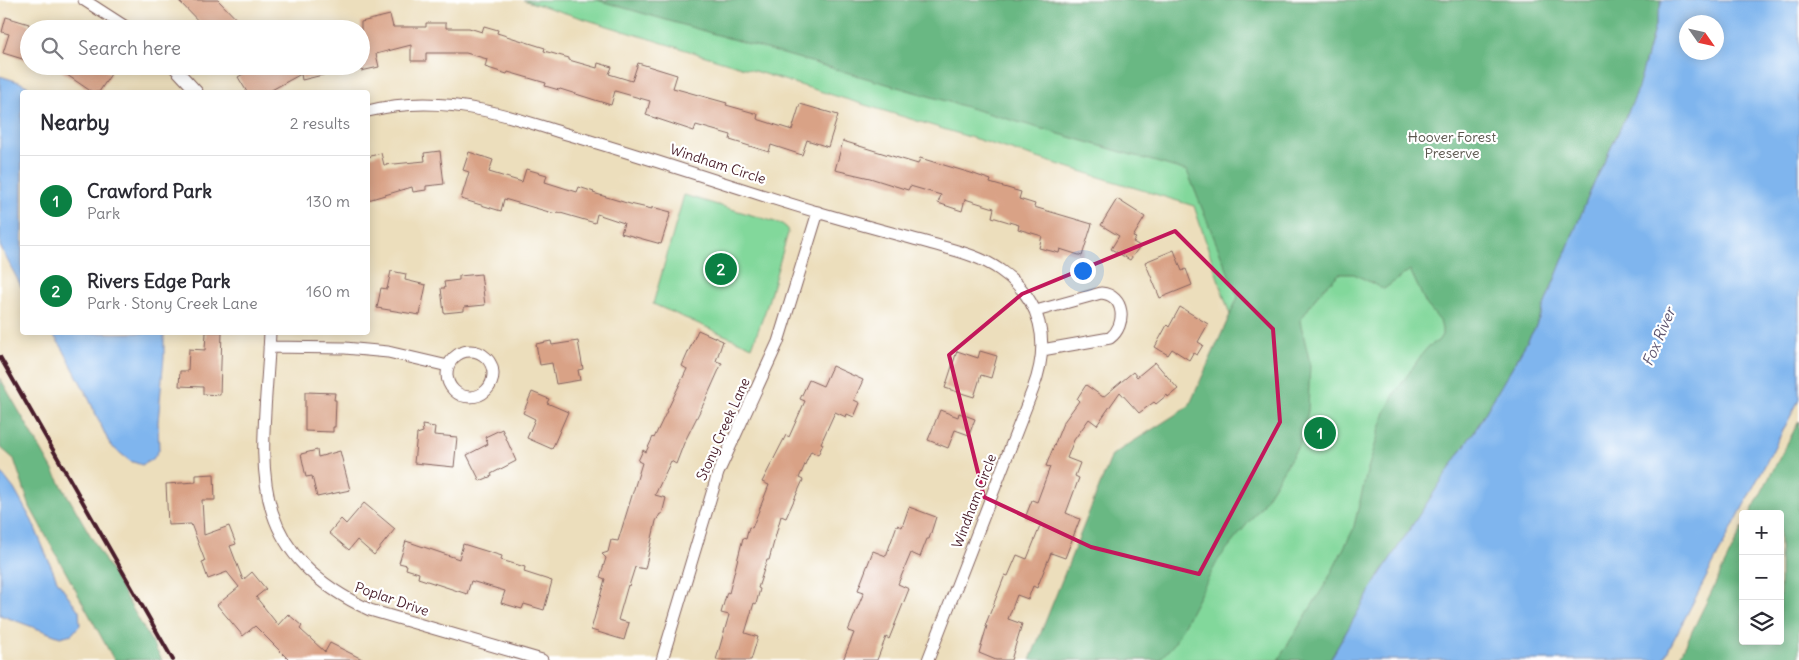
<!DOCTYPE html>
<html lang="en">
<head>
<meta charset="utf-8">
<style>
  :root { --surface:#fff; --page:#f7f7f7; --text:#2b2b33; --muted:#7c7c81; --line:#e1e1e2; --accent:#0b8043 }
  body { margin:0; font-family:Delius,sans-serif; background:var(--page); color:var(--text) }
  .controls { position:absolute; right:15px; bottom:15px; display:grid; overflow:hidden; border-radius:5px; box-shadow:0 2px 12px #0003 }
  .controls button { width:45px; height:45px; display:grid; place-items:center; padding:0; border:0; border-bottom:1px solid var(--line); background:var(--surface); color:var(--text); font:25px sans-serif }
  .compass { position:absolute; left:1679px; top:15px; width:45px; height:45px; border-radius:50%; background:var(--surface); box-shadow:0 2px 12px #0003; rotate:124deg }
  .you { position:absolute; left:1082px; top:270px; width:18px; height:18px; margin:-12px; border:4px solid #fff; border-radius:50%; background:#1a73e8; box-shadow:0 0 0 8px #1a73e833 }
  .badge { display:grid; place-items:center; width:32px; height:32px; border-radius:50%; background:var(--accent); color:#fff; font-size:16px; font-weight:700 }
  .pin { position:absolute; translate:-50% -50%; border:2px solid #fff; box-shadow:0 1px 5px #0006 }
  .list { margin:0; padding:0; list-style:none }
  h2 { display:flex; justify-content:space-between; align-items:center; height:65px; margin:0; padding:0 20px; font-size:21px }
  h2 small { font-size:16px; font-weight:400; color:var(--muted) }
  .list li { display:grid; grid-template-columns:32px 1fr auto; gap:15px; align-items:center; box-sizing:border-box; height:90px; padding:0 20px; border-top:1px solid var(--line) }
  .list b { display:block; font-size:19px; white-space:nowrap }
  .list p { margin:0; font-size:16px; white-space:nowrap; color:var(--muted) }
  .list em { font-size:16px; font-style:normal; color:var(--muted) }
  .icon { flex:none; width:28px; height:28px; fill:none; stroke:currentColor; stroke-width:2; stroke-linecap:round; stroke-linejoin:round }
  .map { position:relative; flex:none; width:1799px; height:660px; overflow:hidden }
  .search { position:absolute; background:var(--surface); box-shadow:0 2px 12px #0003; left:20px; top:20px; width:350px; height:55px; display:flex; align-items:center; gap:12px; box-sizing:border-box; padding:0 18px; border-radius:28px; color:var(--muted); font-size:19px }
  .panel { position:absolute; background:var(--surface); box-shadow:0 2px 12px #0003; left:20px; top:90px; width:350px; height:245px; border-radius:5px }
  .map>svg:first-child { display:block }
  .green { fill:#82d89b; stroke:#667c63 }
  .forest { fill:#69b883; stroke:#5a6c57 }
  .water { fill:#7fb5ee; stroke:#646a8c; fill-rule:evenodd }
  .building { fill:#d9a286 }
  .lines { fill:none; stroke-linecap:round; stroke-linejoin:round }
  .street-casing { stroke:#83625e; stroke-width:13 }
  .street { stroke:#fff; stroke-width:11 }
  .rail { stroke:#4a1f2b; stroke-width:4 }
  .marked { fill:none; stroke:#c2185b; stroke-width:4; stroke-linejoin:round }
  .labels { text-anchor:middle; stroke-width:4.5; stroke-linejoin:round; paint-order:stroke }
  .park-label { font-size:14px; fill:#5b564d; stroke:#fff }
  .street-label { font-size:14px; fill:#4a1f2b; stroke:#fff }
  .water-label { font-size:15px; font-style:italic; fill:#5d546f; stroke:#fff }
</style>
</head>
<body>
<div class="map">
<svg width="1799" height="660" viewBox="0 0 1799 660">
  <rect width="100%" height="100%" fill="#fff"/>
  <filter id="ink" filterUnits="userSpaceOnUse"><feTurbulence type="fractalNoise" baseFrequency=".02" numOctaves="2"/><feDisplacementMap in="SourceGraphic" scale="10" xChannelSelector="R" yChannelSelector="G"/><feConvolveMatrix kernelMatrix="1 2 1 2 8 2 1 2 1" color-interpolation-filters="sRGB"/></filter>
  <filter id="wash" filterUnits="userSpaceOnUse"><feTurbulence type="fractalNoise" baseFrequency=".0096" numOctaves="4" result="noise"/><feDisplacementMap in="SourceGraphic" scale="20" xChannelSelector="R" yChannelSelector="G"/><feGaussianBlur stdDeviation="1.12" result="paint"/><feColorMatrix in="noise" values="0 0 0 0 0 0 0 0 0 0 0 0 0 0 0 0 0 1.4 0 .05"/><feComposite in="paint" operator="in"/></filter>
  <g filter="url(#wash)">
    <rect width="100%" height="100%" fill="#ecdebc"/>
    <!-- green -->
    <path class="green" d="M523 0H1662L1330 660H1050L1205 416 1237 336 1194 206Z
      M684 195 782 224 787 228 788 233 766 309 752 347 653 304Z"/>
    <!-- forest -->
    <path class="forest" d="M597 0H1662L1636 95 1591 190 1535 328 1477 427 1377 579 1330 660H1278L1326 583 1353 530 1367 472 1385 412 1395 393 1422 354 1429 346 1438 341 1442 335V329L1440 321 1426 304 1410 270 1384 289 1354 274H1339L1318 294 1300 321 1310 363 1308 411 1299 445 1260 508 1218 560 1174 644 1159 660H1030L1112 455 1189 406 1238 297 1187 171Z
      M0 378 162 660H114L30 507 14 459 0 447Z
      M1799 421V660H1678L1743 527V641H1780V514H1750Z"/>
    <!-- water -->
    <path class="water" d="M1662 0H1799V400L1663 660H1330L1377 579 1477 427 1535 328 1591 190 1636 95ZM1716 22V52H1686V22Z
      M0 76 19 82 39 92H22V288L0 246Z
      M52 333H164V357L158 422 159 450 153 459 142 465 130 461 110 445 88 397 63 349Z
      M0 471 14 489 32 521 57 580 79 611 80 625 72 634 60 637 0 615Z"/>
    <g id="blocks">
      <!-- building -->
      <path class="building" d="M178 0H218L246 29H206Z
        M390 15 393 27H426V23H446V28H469L482 32 484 26 498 30 497 33 545 48 544 51 569 58V60L597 68 598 63 612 67 609 74 632 81 638 63 677 75 673 88 727 103 726 105 758 114 757 119 792 130 800 104 838 115 828 147 807 140 802 155 771 145 769 152 730 140 731 135 696 125 694 131 646 115 650 101 615 91 611 105 560 89 559 90 545 86 546 83 508 72 507 74 485 67 487 59 466 53H426V61H411V45L376 54 379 67 361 71V22Z
        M6 17 29 24V61L3 53 9 34 2 32Z
        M54 66H99L111 74 99 92H92Z
        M257 66H338L339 71 302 80 301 74 268 92H247L238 77Z
        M843 141 918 164 920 158 971 173 991 180 990 183 1021 192 1019 199 1035 204 1034 207 1092 224 1082 256 1060 249 1059 253 1039 248 1042 236 1018 229 1019 225 992 217 994 208 965 199 962 211 938 203 941 195 910 186 908 190 870 178 835 170Z
        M440 151 444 184 426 186V190L413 192 412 187 368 200V157L381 153 384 165 425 161 424 153Z
        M469 152 493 160 489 172 522 182 526 169 547 175 545 182 577 192 579 187 594 192 593 193 630 204 652 209V207L671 212 661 244 621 233 624 223 597 214 595 223 557 212 556 214 504 199 501 211 461 199 469 172 463 170Z
        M1117 199 1145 217 1133 237 1136 238 1133 242 1140 246 1130 260 1111 249 1119 236 1101 225Z
        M1174 250 1182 271 1186 269 1192 285 1160 298 1145 262Z
        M391 271 406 274 405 280 426 285 420 315 377 308 381 288 387 289Z
        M481 274 485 305 464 307V311L444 313 441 288H445L444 282 459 280V276Z
        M1180 307 1208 324 1198 342 1203 345 1197 355 1193 353 1189 360 1172 349 1168 355 1155 347 1167 325 1169 327Z
        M698 330 723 341 716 361 722 363 705 401 684 443 676 464 671 461 655 495 666 498 662 514H660L656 521 645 569 635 567 629 586 628 585 618 620 629 623 624 640 591 630 605 579 600 577 606 558 602 554 608 552 611 540 618 541 642 463 638 461 643 450 646 452 653 437 654 438 687 369 682 366Z
        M206 332H222L220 395 203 394V387L179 386 180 371H188L189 349 205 350Z
        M551 341 552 345 578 341 583 369 578 370 580 380 556 384 552 363 540 365 536 344Z
        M957 351 978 358 980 351 997 356 991 378 981 375 974 397 945 388Z
        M1155 362 1178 389 1168 397 1167 395 1156 404 1154 402 1139 413 1120 392 1097 425 1089 419 1074 440 1067 458 1080 463 1075 476 1079 478 1066 513 1080 519 1065 558 1051 553 1037 588 1033 586 1028 599 1017 595 1008 619 1022 624 1011 660H996L979 653 987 626H985L1005 575 1008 576 1017 555 1027 559 1041 524 1025 518 1032 500 1037 502 1050 467 1046 466 1063 423 1079 401 1077 399 1080 394 1086 385 1103 397 1133 372 1137 377Z
        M832 366 863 380 854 400 860 403 854 417 847 414 846 417 835 412 821 443 823 444 818 455 811 451 799 478 803 480 786 518 781 516 769 560H767L758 588 760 589 756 604 754 603 745 633 758 637 751 660H716L729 615 721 613 727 592 729 593 743 538 746 539 749 527 752 528 769 485 762 482 786 435 789 437 805 401 800 399 809 380 823 386Z
        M305 392 335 393 334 400H336L335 427H333V432L305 431Z
        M532 392 549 399 547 403 568 412 552 449 527 438 535 419 523 413Z
        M940 410 958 417 959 413 975 419 969 435 955 430 948 448 928 440Z
        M422 425 435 427 434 435 457 437 454 467 414 463 417 434 423 432Z
        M502 429 516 461 491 474 492 476 480 481 467 455 488 444 485 437Z
        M317 450 318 457 340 451 350 490 317 497 312 476 306 477 301 454Z
        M214 474 215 500H202L204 535 229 526 236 544 230 546 243 580 252 572 266 589 256 597 278 625 288 614 302 626 300 629 325 652 330 643 364 660H289L255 626 243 636 217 605 239 587 227 572 208 579 202 562 205 561 191 524 168 525 166 484 196 482V475Z
        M364 503 395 529 374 555 357 540 349 550 329 533 341 519 346 524Z
        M909 507 936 517 929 539H927L920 557 911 553 898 584 909 589 889 639 886 637 877 660H843L854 633 848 631 864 592 858 590 873 551 886 556 897 525 902 527Z
        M406 541 459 559 463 544 502 556 501 560 525 567 524 572 552 581 544 610 524 604 522 609 501 603 505 591 471 581 467 594 418 578 419 573 406 569 407 565 399 563Z"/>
    </g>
  </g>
  <g filter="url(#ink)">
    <use href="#blocks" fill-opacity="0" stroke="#83625e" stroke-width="1"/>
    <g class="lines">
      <defs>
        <path id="street" d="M84 0 129 29
          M173 66 197 92
          M368 111C406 101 443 102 482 110 509 115 536 125 563 133 648 157 732 187 817 212 854 223 892 233 929 243 953 250 979 255 1000 270 1042 299 1051 342 1033 389L928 660
          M1036 311 1101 293C1125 295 1127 325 1110 338L1042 350
          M270 332C265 454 235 547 370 610L542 660
          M269 347 345 348 388 352 448 366
          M447 374a23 23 0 1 1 46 0a23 23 0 1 1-46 0Z
          M662 660 718 473 778 342 818 212"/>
      </defs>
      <!-- street casing -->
      <use href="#street" class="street-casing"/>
      <!-- street -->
      <use href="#street" class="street"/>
      <!-- rail -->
      <path class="rail" d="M0 357 173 660"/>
    </g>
  </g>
  <!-- marked area -->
  <path class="marked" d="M1175 231 1273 329 1280 422 1199 574 1091 547 984 497 949 355 1022 294Z"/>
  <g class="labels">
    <!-- park labels -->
    <g class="park-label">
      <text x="1452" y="142">Hoover Forest<tspan x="1452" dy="16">Preserve</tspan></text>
    </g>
    <!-- street labels -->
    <g class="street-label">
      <text transform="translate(718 164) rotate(18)" y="5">Windham Circle</text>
      <text transform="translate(723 429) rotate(-66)" y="5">Stony Creek Lane</text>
      <text transform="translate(974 501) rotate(-69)" y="5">Windham Circle</text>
      <text transform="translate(392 599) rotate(19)" y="5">Poplar Drive</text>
    </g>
    <!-- water labels -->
    <g class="water-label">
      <text transform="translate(1659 337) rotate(-67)" y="5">Fox River</text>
    </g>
  </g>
</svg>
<div class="controls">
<button>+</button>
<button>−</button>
<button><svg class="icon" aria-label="layers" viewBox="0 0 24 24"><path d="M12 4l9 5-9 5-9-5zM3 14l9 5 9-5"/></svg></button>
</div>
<svg class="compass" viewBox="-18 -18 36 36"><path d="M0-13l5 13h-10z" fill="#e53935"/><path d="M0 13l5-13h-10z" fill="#7c7c81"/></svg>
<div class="you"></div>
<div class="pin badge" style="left:1320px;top:433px">1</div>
<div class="pin badge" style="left:721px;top:269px">2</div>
<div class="search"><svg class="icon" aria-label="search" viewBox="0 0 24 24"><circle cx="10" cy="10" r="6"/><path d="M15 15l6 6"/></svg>Search here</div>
<section class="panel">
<h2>Nearby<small>2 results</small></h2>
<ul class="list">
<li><span class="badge">1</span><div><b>Crawford Park</b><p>Park</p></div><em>130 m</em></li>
<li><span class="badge">2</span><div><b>Rivers Edge Park</b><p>Park · Stony Creek Lane</p></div><em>160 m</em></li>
</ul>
</section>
</div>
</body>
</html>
